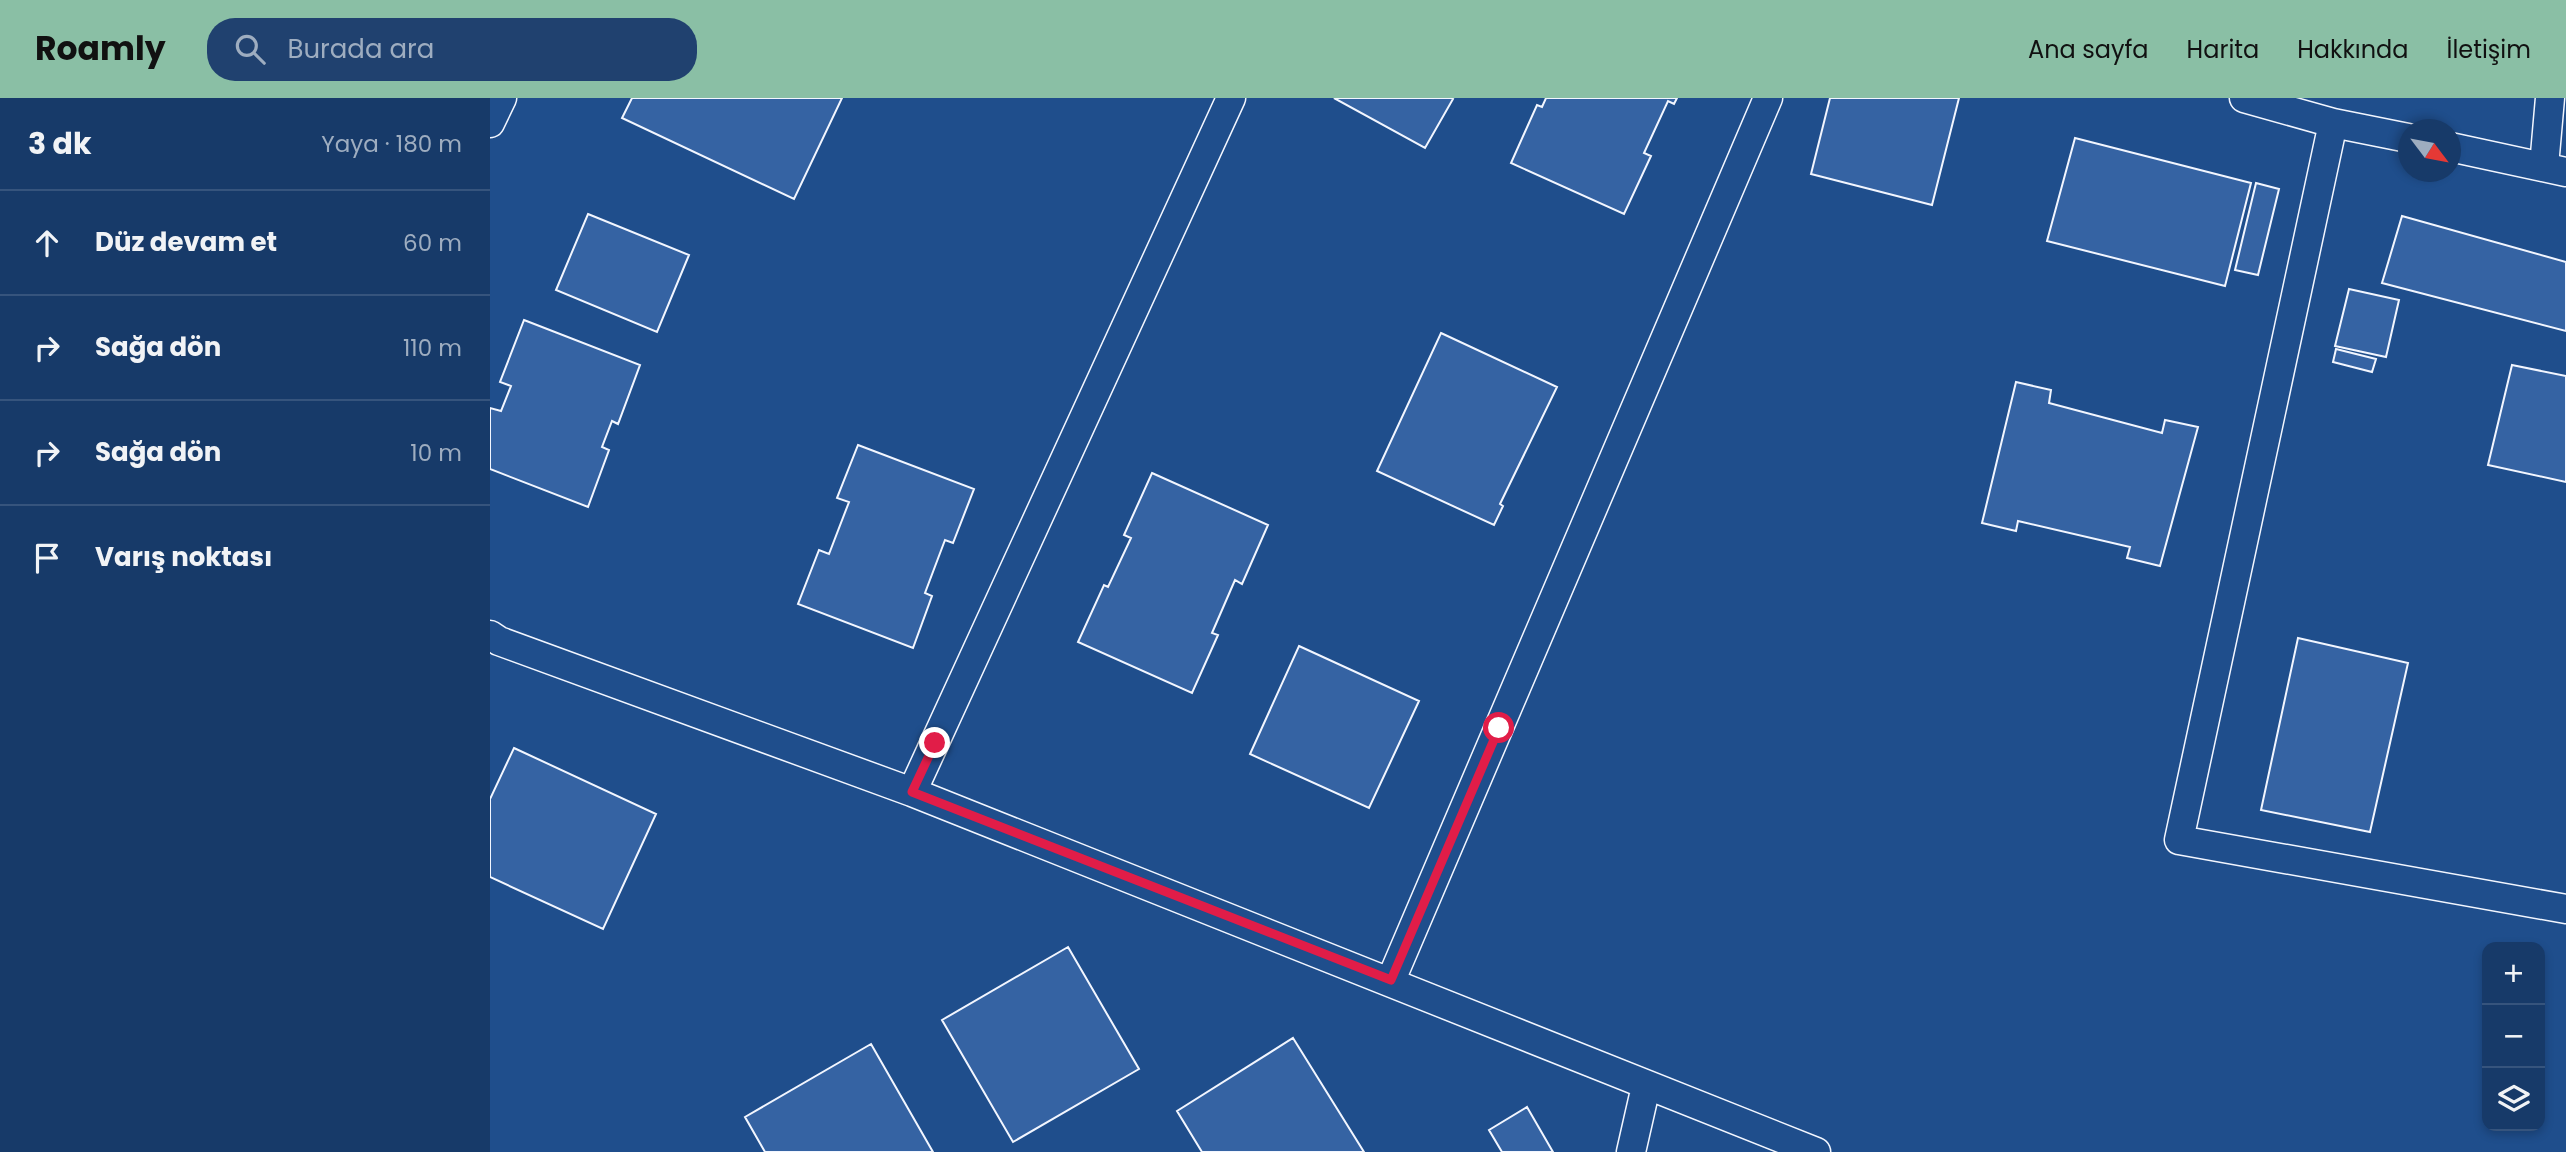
<!DOCTYPE html>
<html lang="tr">
<head>
<meta charset="utf-8">
<style>
  :root { --surface:#173a69; --page:#20416f; --text:#f1f3f6; --muted:#9eadc0; --line:#36547d; --accent:#8abfa5 }
  body { margin:0; font-family:Poppins,sans-serif; background:var(--page); color:var(--text) }
  .controls { position:absolute; right:21px; bottom:21px; display:grid; overflow:hidden; border-radius:14px; box-shadow:0 4px 10px #0003 }
  .controls button { width:63px; height:63px; display:grid; place-items:center; padding:0; border:0; border-bottom:2px solid var(--line); background:var(--surface); color:var(--text); font:35px sans-serif }
  .compass { position:absolute; left:1908px; top:21px; width:63px; height:63px; border-radius:50%; background:var(--surface); box-shadow:0 4px 10px #0003; rotate:122deg }
  .stop { position:absolute; width:21px; height:21px; margin:-16px; border:5px solid #e11d48; border-radius:50%; background:#fff }
  .stop.end { background:#e11d48; border-color:#fff; box-shadow:0 2px 7px #0008 }
  .list { margin:0; padding:0; list-style:none }
  h2 { display:flex; justify-content:space-between; align-items:center; height:91px; margin:0; padding:0 28px; font-size:30px }
  h2 small { font-size:23px; font-weight:400; color:var(--muted) }
  .list li { display:grid; grid-template-columns:46px 1fr auto; gap:21px; align-items:center; box-sizing:border-box; height:105px; padding:0 28px; border-top:2px solid var(--line) }
  .list b { display:block; font-size:26px; white-space:nowrap }
  .list em { font-size:23px; font-style:normal; color:var(--muted) }
  .icon { flex:none; width:38px; height:38px; fill:none; stroke:currentColor; stroke-width:2; stroke-linecap:round; stroke-linejoin:round }
  .map { position:relative; flex:none; width:2076px; height:1054px; overflow:hidden }
  header { display:flex; align-items:center; gap:42px; box-sizing:border-box; height:98px; padding:0 35px; background:var(--accent); color:#111 }
  header strong { font-size:33px }
  nav { display:flex; gap:38px; margin-inline-start:auto; font-size:24px }
  .search { width:490px; height:63px; background:var(--page); display:flex; align-items:center; gap:18px; box-sizing:border-box; padding:0 24px; border-radius:28px; color:var(--muted); font-size:26px }
  main { display:flex }
  aside { flex:1; background:var(--surface) }
  .map>svg:first-child { display:block }
  .building { fill:#3563a3; stroke:#f2f6ff; stroke-width:2 }
  .lines { fill:none; stroke-linecap:round; stroke-linejoin:round }
  .minor-casing { stroke:#f2f6ff; stroke-width:31 }
  .minor { stroke:#1f4e8c; stroke-width:28 }
  .route { stroke:#e11d48; stroke-width:9 }
</style>
</head>
<body>
<header>
<strong>Roamly</strong>
<div class="search"><svg class="icon" aria-label="search" viewBox="0 0 24 24"><circle cx="10" cy="10" r="6"/><path d="M15 15l6 6"/></svg>Burada ara</div>
<nav><a>Ana sayfa</a><a>Harita</a><a>Hakkında</a><a>İletişim</a></nav>
</header>
<main>
<aside>
<h2>3 dk<small>Yaya · 180 m</small></h2>
<ul class="list">
<li><svg class="icon" aria-label="ahead" viewBox="0 0 24 24"><path d="M12 20V5M6 11l6-6 6 6"/></svg><div><b>Düz devam et</b></div><em>60 m</em></li>
<li><svg class="icon" aria-label="right" viewBox="0 0 24 24"><path d="M7 20v-9h11M14 6l5 5-5 5"/></svg><div><b>Sağa dön</b></div><em>110 m</em></li>
<li><svg class="icon" aria-label="right" viewBox="0 0 24 24"><path d="M7 20v-9h11M14 6l5 5-5 5"/></svg><div><b>Sağa dön</b></div><em>10 m</em></li>
<li><svg class="icon" aria-label="arrive" viewBox="0 0 24 24"><path d="M6 21V4h12l-3 4 3 4H6"/></svg><div><b>Varış noktası</b></div></li>
</ul>
</aside>
<div class="map">
<svg width="2076" height="1054" viewBox="0 0 2076 1054">
  <rect width="100%" height="100%" fill="#1f4e8c"/>
  <!-- building -->
  <path class="building" d="M142 0H352L304 101 132 20Z
    M844 0H961L963 1 935 50Z
    M1056 0H1187L1184 6 1178 3 1154 55 1161 58 1134 116 1021 65 1047 7 1052 9Z
    M1340 0H1469L1442 107 1321 76Z
    M1585 40 1761 85 1735 188 1557 143Z
    M1766 85 1789 91 1768 177 1745 172Z
    M98 116 199 157 167 234 66 192Z
    M1912 118 2076 164V233L1892 185Z
    M1859 191 1909 202 1896 259 1845 248Z
    M34 222 150 267 128 326 122 323 112 349 119 352 98 409 0 371V310L11 313 21 288 10 284Z
    M951 235 1067 289 1010 406 1013 408 1004 427 887 373Z
    M1846 251 1886 261 1882 274 1843 264Z
    M2022 267 2076 278V384L1998 367Z
    M1526 284 1561 292 1559 305 1672 335 1675 322 1708 329 1670 468 1637 460 1640 449 1528 423 1526 433 1492 425Z
    M368 347 484 391 463 445 455 442 435 495 442 498 423 550 308 506 329 452 339 456 359 404 347 400Z
    M662 375 778 427 752 486 745 482 722 535 728 537 702 595 588 544 614 487 618 489 641 440 634 437Z
    M1808 540 1918 565 1880 734 1771 712Z
    M809 548 929 603 879 710 760 656Z
    M24 650 166 716 113 831 0 779V701Z
    M578 849 649 971 523 1044 452 922Z
    M803 940 874 1054H712L687 1013Z
    M381 946 443 1054H275L255 1019Z
    M1037 1009 1063 1054H1012L999 1032Z"/>
  <g class="lines">
    <defs>
      <path id="minor" d="M1754 0 1843 25 1918 40
        M0 25 12 0
        M1843 25 1689 742 2076 811
        M1960 49 2076 74
        M2054 68 2060 0
        M0 537 9 543 422 694 1326 1054
        M422 694 741 0
        M901 882 1278 0
        M1141 1054 1156 988"/>
    </defs>
    <!-- minor casing -->
    <use href="#minor" class="minor-casing"/>
    <!-- minor -->
    <use href="#minor" class="minor"/>
  </g>
  <g class="lines">
    <!-- route -->
    <path class="route" d="M445 645 422 694 901 882 1009 630"/>
  </g>
</svg>
<div class="controls">
<button>+</button>
<button>−</button>
<button><svg class="icon" aria-label="layers" viewBox="0 0 24 24"><path d="M12 4l9 5-9 5-9-5zM3 14l9 5 9-5"/></svg></button>
</div>
<svg class="compass" viewBox="-18 -18 36 36"><path d="M0-13l5 13h-10z" fill="#e53935"/><path d="M0 13l5-13h-10z" fill="#9eadc0"/></svg>
<div class="stop" style="left:1009px;top:630px"></div>
<div class="stop end" style="left:445px;top:645px"></div>
</div>
</main>
</body>
</html>
